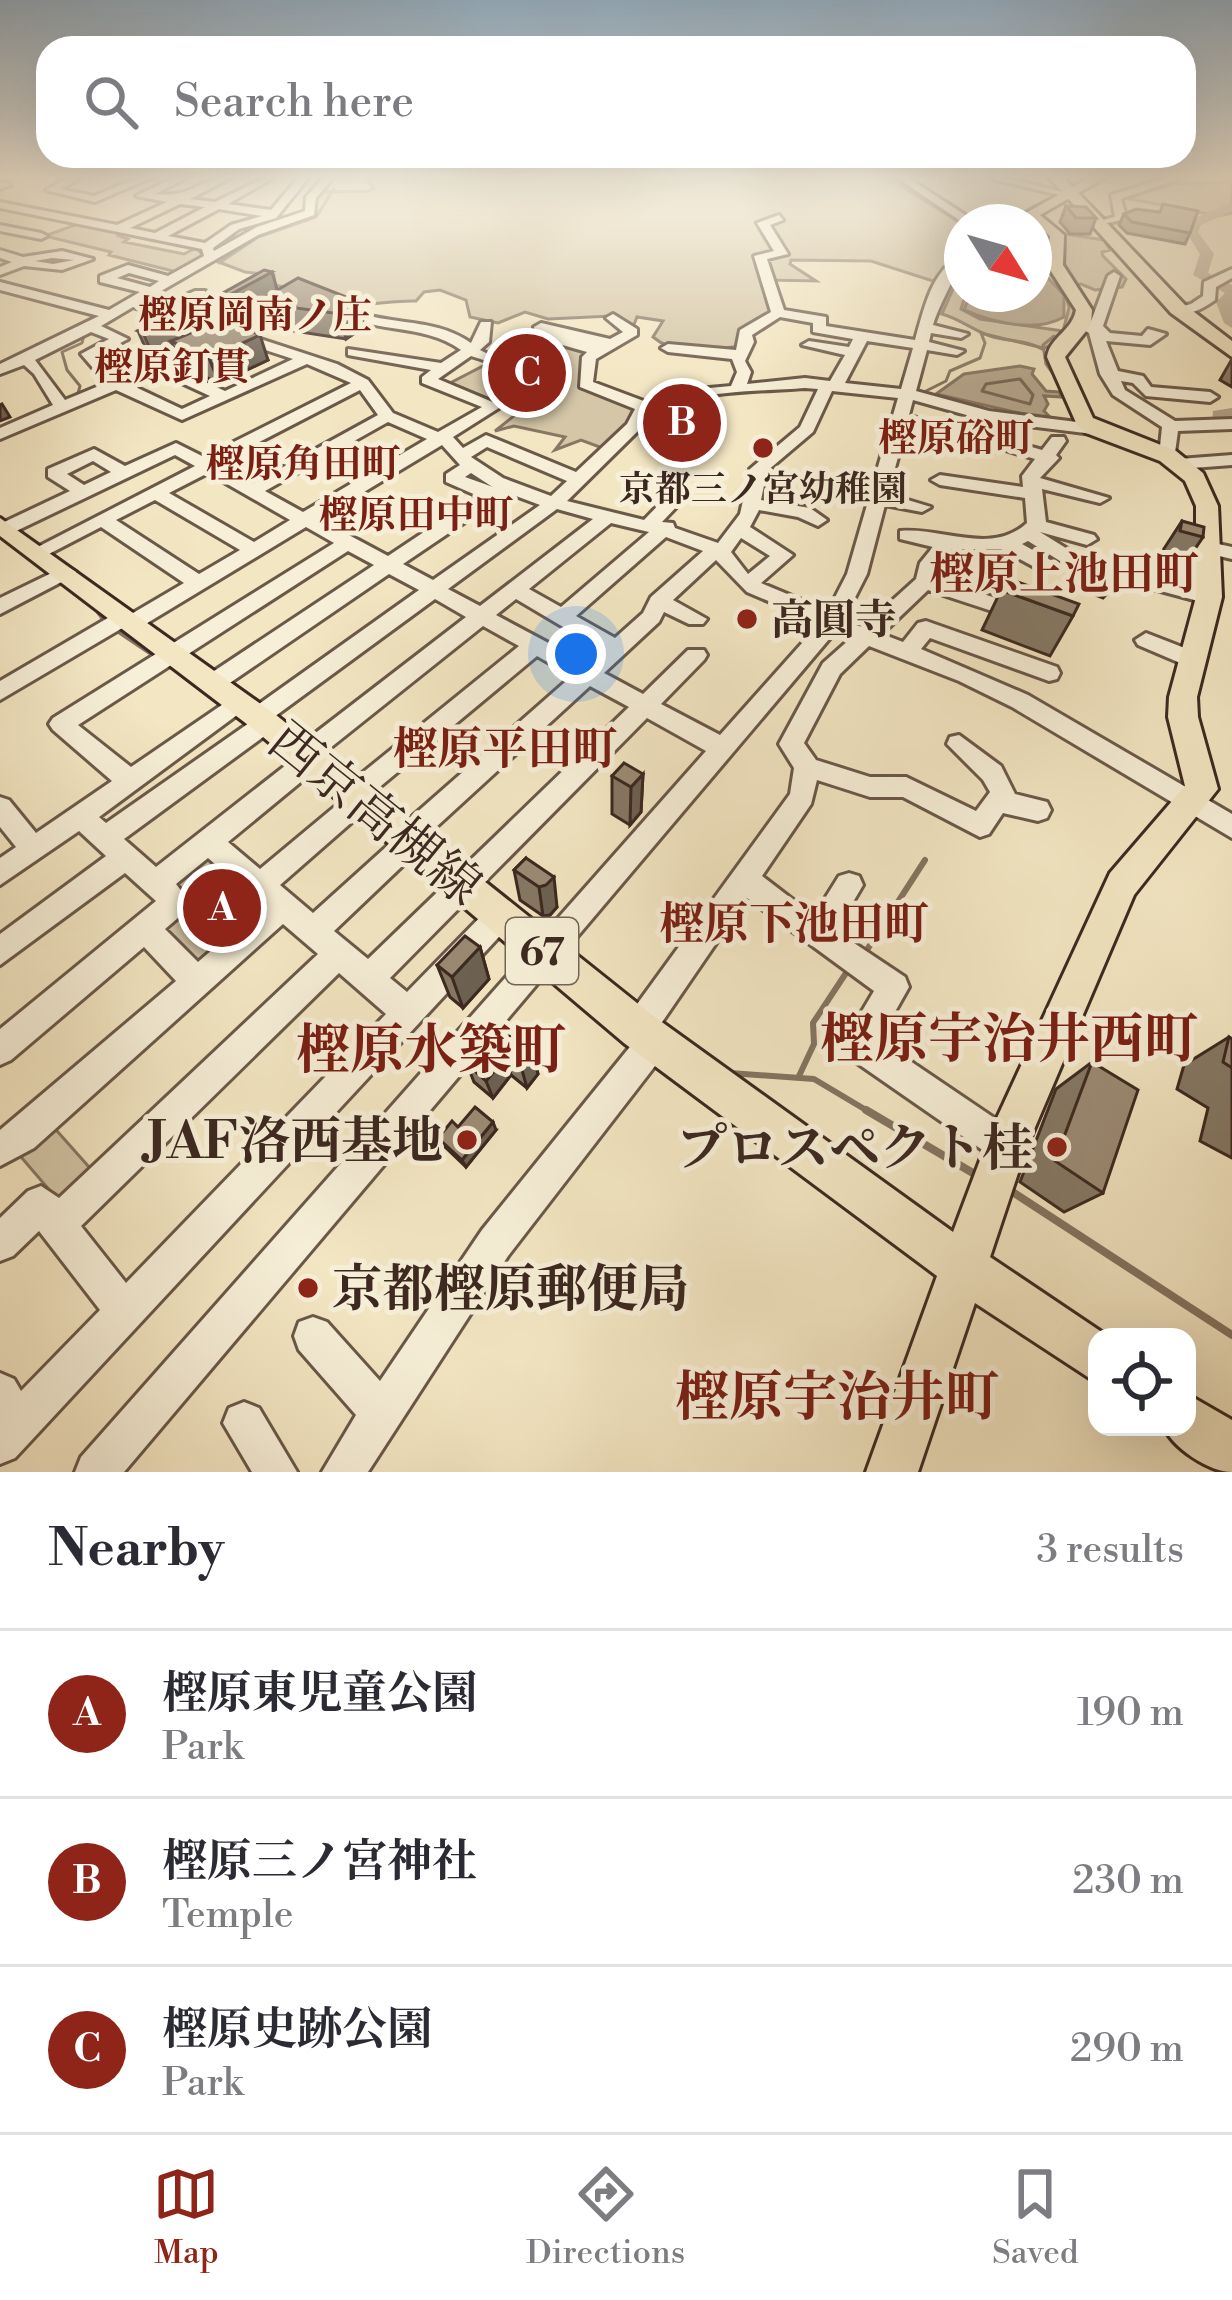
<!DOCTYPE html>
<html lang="en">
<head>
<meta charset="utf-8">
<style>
  :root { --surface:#fff; --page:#f7f7f7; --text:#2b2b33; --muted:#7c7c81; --line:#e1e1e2; --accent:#8f2418 }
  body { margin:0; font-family:"Libre Bodoni","Noto Serif JP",serif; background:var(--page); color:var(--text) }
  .controls { position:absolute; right:36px; bottom:36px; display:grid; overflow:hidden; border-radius:24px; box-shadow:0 12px 48px #0002 }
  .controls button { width:108px; height:108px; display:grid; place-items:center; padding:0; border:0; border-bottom:3px solid var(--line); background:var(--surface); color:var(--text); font:60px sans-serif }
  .compass { position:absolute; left:944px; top:204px; width:108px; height:108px; border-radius:50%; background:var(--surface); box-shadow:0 12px 48px #0002; rotate:127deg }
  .you { position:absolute; left:576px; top:654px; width:42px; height:42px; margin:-30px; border:9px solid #fff; border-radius:50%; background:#1a73e8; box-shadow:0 0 0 18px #1a73e833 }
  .badge { display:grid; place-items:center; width:78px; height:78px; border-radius:50%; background:var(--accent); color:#fff; font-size:39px; font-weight:700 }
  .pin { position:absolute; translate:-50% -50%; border:6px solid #fff; box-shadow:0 3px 12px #0006 }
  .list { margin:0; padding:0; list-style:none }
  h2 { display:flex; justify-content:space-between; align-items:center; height:156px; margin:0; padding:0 48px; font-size:51px }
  h2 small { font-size:39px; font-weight:400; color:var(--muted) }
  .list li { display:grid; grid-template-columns:78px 1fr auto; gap:36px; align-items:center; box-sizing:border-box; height:168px; padding:0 48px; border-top:3px solid var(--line) }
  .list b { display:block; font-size:45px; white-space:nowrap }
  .list p { margin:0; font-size:39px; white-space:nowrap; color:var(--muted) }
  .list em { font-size:39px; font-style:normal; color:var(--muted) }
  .icon { flex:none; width:66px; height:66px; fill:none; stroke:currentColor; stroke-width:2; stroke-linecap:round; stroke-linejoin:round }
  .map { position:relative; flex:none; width:1232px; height:1472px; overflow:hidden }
  .search { position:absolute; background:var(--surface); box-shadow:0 12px 48px #0002; left:36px; right:36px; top:36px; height:132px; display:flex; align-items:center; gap:30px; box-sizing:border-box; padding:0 42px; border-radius:36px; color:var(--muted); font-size:45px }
  .sheet { height:660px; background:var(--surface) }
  nav { display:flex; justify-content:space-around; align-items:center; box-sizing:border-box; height:168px; border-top:3px solid var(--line); background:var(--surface); font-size:33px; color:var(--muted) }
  nav a { display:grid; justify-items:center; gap:6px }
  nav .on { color:var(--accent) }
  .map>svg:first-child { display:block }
  .green { fill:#d4c6a7; stroke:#887764; stroke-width:3 }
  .water { fill:#b5a58c; stroke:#857361; stroke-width:3 }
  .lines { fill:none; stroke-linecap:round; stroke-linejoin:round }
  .shore { stroke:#786656; stroke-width:3 }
  .stream-far3 { stroke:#857361; stroke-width:3 }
  .stream-far2 { stroke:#857361; stroke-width:4.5 }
  .stream-far1 { stroke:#857361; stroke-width:6 }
  .stream { stroke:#857361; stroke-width:8 }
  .river { fill:#b5a58c; fill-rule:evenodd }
  .minor-casing { stroke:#6a5849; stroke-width:6 }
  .major-casing { stroke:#3c2820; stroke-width:6 }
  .highway-casing { stroke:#3c2820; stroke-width:6 }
  .minor { fill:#f7efd8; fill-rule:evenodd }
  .major { fill:#f3e6c3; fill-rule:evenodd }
  .highway { fill:#f3e6c3; fill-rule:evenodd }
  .wall { fill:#857865; stroke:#3c2820; stroke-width:3; fill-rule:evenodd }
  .shaded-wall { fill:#6c6152; stroke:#3c2820; stroke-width:3 }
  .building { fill:#9b8b75; stroke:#3c2820; stroke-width:3 }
  .poi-dot { fill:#8f2418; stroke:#f7efd8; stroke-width:4.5 }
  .labels { text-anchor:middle; stroke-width:10; stroke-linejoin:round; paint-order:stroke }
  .far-poi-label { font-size:36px; font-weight:bold; fill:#3c2820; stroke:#f7efd8 }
  .far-neighbourhood-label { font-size:39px; font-weight:bold; fill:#7a1f14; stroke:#f7efd8 }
  .shield { fill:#f7efd8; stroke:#746457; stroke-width:3 }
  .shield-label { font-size:39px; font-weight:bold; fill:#3c2820 }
  .poi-label { font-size:42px; font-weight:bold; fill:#3c2820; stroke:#f7efd8; text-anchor:start }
  .neighbourhood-label { font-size:45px; font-weight:bold; fill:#7a1f14; stroke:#f7efd8 }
  .near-street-label { font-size:51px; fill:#3c2820; stroke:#f7efd8 }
  .near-poi-label { font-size:51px; font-weight:bold; fill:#3c2820; stroke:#f7efd8; text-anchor:end }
  .near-neighbourhood-label { font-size:54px; font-weight:bold; fill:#7a1f14; stroke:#f7efd8 }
</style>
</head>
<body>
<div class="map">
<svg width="1232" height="1472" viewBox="0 0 1232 1472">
  <rect width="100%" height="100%" fill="#f3e6c3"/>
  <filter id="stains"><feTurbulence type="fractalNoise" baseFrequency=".00167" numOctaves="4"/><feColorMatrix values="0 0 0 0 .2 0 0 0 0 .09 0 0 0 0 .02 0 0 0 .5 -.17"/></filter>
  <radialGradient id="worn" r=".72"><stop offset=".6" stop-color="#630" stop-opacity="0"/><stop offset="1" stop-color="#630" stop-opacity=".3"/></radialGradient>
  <!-- green -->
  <path class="green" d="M371 177H895L901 186 962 224V251L933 281 871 261 791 260 790 264 816 281 769 280 777 310 748 327 739 353 731 352 733 347C708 350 675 356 653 337L663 321 637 317 633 327 612 316 548 319 525 312 498 323 470 317 466 300 440 290 424 292 416 301C390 300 370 307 344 304L342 297 274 285V275L245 272 216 261 252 236 310 213 316 192 368 191 374 188 366 180Z
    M1232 182V213L1218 216 1125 198 1174 184Z
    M80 223 125 233 119 236 128 239 124 242 184 254 196 248 203 255 181 273 109 255 111 252 45 236Z
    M1065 234 1104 240 1110 250 1102 252 1103 256 1126 279 1122 287 1095 290 1081 284 1060 287 1047 270 1045 243 1034 255V235L1045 243Z
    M962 269V294H966L961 309 980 319 1063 331 1069 308 1065 292 1080 311 1054 344 1042 349C1025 339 1008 342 990 336 973 330 960 319 942 314Z
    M541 336 592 351 581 364 585 383 641 407 632 424 605 449 581 440 555 450 565 437 514 426 495 431 539 396 517 410 450 383Z
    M204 850 268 905 201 969 152 929 166 884Z
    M49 1122 97 1176 64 1207 15 1150Z"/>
  <!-- water -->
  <path class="water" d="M1034 263 1064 295V317C1036 333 994 323 964 310L970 294H1034Z
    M1020 366 1034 369 1032 374 1046 391 1059 392 1062 397 1044 396 1048 404 1044 411 1054 421 936 394 964 374Z"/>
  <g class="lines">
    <!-- shore -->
    <path class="shore" d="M1020 379 1033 395 1030 404 982 391 986 384Z"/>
    <!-- stream-far3 -->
    <path class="stream-far3" d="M219 263 258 237 316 217 334 189
      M1054 336 1043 345 1046 364 1058 381
      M926 391 946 381 950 371 980 358 985 343 981 333 1043 348
      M77 397 80 386 67 370 62 352 82 343 84 335"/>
    <!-- stream-far2 -->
    <path class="stream-far2" d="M98 612 107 624
      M116 630 156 657
      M187 679 192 682"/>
    <!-- stream-far1 -->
    <path class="stream-far1" d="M863 956 925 860
      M730 1073 814 1079 871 1113
      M799 1076 814 1044 813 1023 850 967"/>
    <!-- stream -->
    <path class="stream" d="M866 1110 978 1176
      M1011 1191 1232 1335"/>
    <!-- river -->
    <path class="river" d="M1232 202V211L1201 225 1198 232 1214 254 1208 273 1232 285V328L1224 323 1216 302 1225 293 1193 275 1200 254 1186 232 1191 220Z
      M1232 408V418L1224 426H1212L1213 411Z"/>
    <defs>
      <path id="minor" d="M70 177H82L61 189 94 196 140 177H153L95 202 46 190Z
        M175 177H188L155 194C192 199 200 177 232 177L190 199 215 202 266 177H275L228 204 271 210 299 177H309L276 218 239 229 213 248 214 251 257 227 305 211 306 197 324 177H334L316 198 314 215 258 235 142 302 159 307 195 291H205V297L172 311 229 329 272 304H282V310L242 333 337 364 368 380 393 413 438 432 482 407 422 383V377L431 370 348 355V349L441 363 461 350C421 321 370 336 330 307V301C344 301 353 311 366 315 403 325 438 320 471 343L481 322H491L489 342 480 350 488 354 524 335H534V341L493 363 471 356 438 379 502 406 453 437 463 448 486 435 576 472 627 424 635 409 580 387 582 357 587 352 538 338 534 327 541 323 610 339 623 332 606 318 613 314 637 329V335L596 359 593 382 649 403 677 391 731 386 737 372 732 359 668 352 661 348 668 344 736 350 740 330 771 312 754 256 774 251 757 223 779 215 783 220 770 225 788 254 767 259 784 310 826 317V326L915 340C924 309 931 271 962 254 961 268 939 304 933 325L968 334 961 338 931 333 929 342 964 351 957 355 927 350 916 391 989 411 1093 424 1101 429 1093 434 988 421 913 400 909 415 952 432 944 437 907 424 888 494 931 507 922 512 885 505 867 574 841 625 124 1472H75L81 1457 706 751 647 718 390 978 407 992 491 906 501 902 511 906 515 915 511 924 15 1458 0 1464V1373L14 1379 21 1391 100 1310 39 1231 13 1256 0 1261V1218L28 1191 41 1186 59 1198 318 954 283 924 34 1148 0 1166V1130L176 981 144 947 11 1060 0 1065V1029L156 901 125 873 0 965V934L106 856 79 831 0 885V858L16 847 0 827V797L9 800 36 833 112 781 53 730 49 724 53 718 334 543 306 527 139 628 124 627 0 700V681L118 612 133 613 184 583 101 527 45 556H31L28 552 195 466 175 455 12 533H0V524L70 491 48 477V469L94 449 125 466 176 443 204 457 351 383 307 364 182 420 116 390 0 439V428L53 405 34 374 24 365 0 374V364L99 316 0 290V282L109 310 140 292 100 282V276L128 265 168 276 204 256 202 249 0 208V202L117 225 167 202 136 196ZM180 204 205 207 155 233 130 228ZM219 209 262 216 231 225 205 243 168 236ZM129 273 159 281 150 287 117 278ZM133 307 218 335 118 378 97 355 128 339 101 326ZM780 317 813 323V332L853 339 849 347 809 341 802 345 845 355 830 381 805 378 747 384 751 372 745 361 754 342 752 335ZM91 332 109 339 81 354 106 383 65 400 35 360ZM232 339 293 359 225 391 170 366ZM867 341 913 348 901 389 845 383ZM158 372 210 396 182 409 129 384ZM805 388 818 389 800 427 750 469 740 514 718 543 675 528 673 523 662 522 682 501V493H670L644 520 567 501 640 429C663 388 760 392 805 388ZM360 390 378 415 252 484 217 464ZM832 391 898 398 847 574 828 611 761 583 793 555 750 527 759 510 798 517 818 526 827 520 810 508 761 500 767 471 813 432ZM388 422 427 439 303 512 265 491ZM442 445 460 465 446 474V482L478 496 388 556 319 519ZM487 447 567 481 551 496 503 478 471 457ZM93 461 111 472 84 485 67 474ZM208 473 290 520 254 542 169 493ZM471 473 491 486 493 487 465 477ZM508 493 540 505 433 580 403 564ZM155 500 240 550 199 574 116 520ZM557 509 593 519 480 606 448 589ZM611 523 649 532 561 607 529 589ZM666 537 703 551 651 597 643 613 615 638 576 616ZM741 538 770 556 748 574 731 552ZM348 551 374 565 205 677 202 683 205 689H221L389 574 419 590 249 711 245 717 249 723 106 823 99 817 252 704 240 695 232 698 131 767 78 725ZM716 560 747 592 820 623 720 735 661 704 704 660 707 655 704 650H688L643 694 604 673 659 622 664 612 689 624H703L707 619 673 600ZM435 599 466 617 296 748 295 758 156 867 124 839 274 729 278 723 274 717ZM516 599 602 650 586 663 496 615ZM483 626 519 646 345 787 344 799 260 869 228 842 319 767 320 756ZM537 656 572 676 398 829 395 839 313 913 280 885 369 807 370 795ZM590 686 629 707 368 959 334 931 420 849 423 839ZM208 858 263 906 198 962 165 929 186 911 190 902 176 884ZM339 973 386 1014 126 1283 81 1226Z
        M896 177H907L976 222H962Z
        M985 177H1002L1068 193 1063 196Z
        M1169 177H1183L1121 199 1127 219 1103 224V220L1115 217 1111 195Z
        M0 183 6 182 11 185 0 189Z
        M0 225 41 233 47 236 41 239 0 231Z
        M0 250 23 257 62 251 93 259 62 270 24 266 0 275V267L12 262 0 258ZM52 258 74 260 53 264 35 261Z
        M1232 269V278L1216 287 1215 300C1202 309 1186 319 1171 309L1191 304 1203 296 1204 282Z
        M1114 272 1120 276 1103 326 1110 333 1142 336 1148 329 1166 334 1150 345 1106 341 1118 371 1143 376 1151 387 1210 392 1218 397 1210 402 1146 396 1133 383 1121 381 1125 390 1175 421 1232 419V429L1178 431 1174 460 1159 456 1162 427 1113 395 1100 374 1089 333 1075 325 1082 321 1090 324 1108 276Z
        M997 437 1042 450 1052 437H1064L1066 441 1056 455 1059 458 1040 478 1109 498 1100 503 1042 489 1046 522 1094 535 1097 539 1087 545 1040 532 1082 558 1216 592 1219 597 1209 604 1068 566 1028 541 1022 544 1054 562V570H1040L1001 549H952L940 564 936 579 999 599 1002 604 999 609 992 611 928 590 882 634 903 642 918 623 926 621 1057 667 1060 673 1057 679 1049 681 930 638 921 649 1028 695 1232 814V838L1012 707 959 681 869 646 840 674 804 743 816 760 870 777H906L976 811 990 792 983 780 947 744 950 737 959 735 1001 766 1015 794 1047 802 1051 810 1047 818 1038 821 1003 813 989 834 980 837 903 797H870L817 780 811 804 762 876 814 916 839 876 849 873 859 876 863 885 836 931 905 977 909 987 879 1040 1018 1134 1023 1146 1018 1158 1006 1163 994 1158 847 1056 842 1045 874 991 747 898 658 1028 665 1031 670 1042 665 1053 508 1256 368 1472H322L356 1415 299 1350 294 1336 299 1322 313 1317 327 1322 380 1381 482 1230 633 1043 627 1040 622 1029 627 1018 790 794 794 768 779 744 823 663 850 639 840 631 851 624 863 627 916 579 920 563 933 547 900 539V531C942 527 991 556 1027 523L1025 498 940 485 931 480 940 475 1023 487 1022 476 1035 459 999 448 991 454 953 445 961 440 990 444 991 438Z
        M1232 455V465L1179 469 1170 464 1179 459Z
        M1209 542 1232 547V559L1202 552V544Z
        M66 566 76 572 73 576 0 614V598Z
        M1146 633 1200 654 1203 660 1192 668 1138 645 1135 640Z
        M244 1402 259 1408 297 1472H252L223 1423 229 1408Z"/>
      <path id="major" d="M1091 177H1106L1040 215 1064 235 1063 265 1092 310 1091 325 1065 357 1093 418 1176 451 1203 473 1218 506 1222 597 1197 697 1198 717 1218 789 1134 895 1027 1146 990 1257 1109 1337H1097V1383L975 1303 918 1472H866L937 1276 624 1043 256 731 0 536V518L276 715 652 1015 953 1232 991 1131 1110 873 1185 786 1168 717 1169 697 1196 597V506L1185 481 1160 461 1086 433 1077 425 1047 357C1050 337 1072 331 1076 310L1047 265 1050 236 1024 214Z
        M1187 1394 1232 1420V1472C1209 1472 1173 1448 1164 1427H1187Z"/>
      <path id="highway" d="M1049 177H1063L1185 305 1232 341V357L1171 313Z"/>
    </defs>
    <!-- minor casing -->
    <use href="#minor" class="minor-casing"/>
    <!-- major casing -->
    <use href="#major" class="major-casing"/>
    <!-- highway casing -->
    <use href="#highway" class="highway-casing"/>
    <!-- minor -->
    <use href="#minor" class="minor"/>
    <!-- major -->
    <use href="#major" class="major"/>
    <!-- highway -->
    <use href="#highway" class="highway"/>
  </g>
  <!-- wall -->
  <path class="wall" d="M1066 206 1096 218 1090 234H1070L1060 222Z
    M1124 214 1190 233 1185 244 1127 233 1119 225Z
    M272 272 277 290 359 302 364 327 346 339 268 327 254 332 268 360 219 383 181 366 174 349 154 358 149 356 138 331 202 328 222 320 214 298ZM247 314 253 332 231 323Z
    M1232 359V387L1220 380Z
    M1182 521 1203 537 1176 577 1154 572 1156 561Z
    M1085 560 1123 571 1115 585 1103 598 1070 585Z
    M1001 590 1073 616 1050 656 982 630Z
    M643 774 641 812 630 825 612 814V776Z
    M526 858 557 907 550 915 543 916 520 900 514 870Z
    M480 947 489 979 463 1008 450 997 437 965Z
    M498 1027 533 1056 538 1074 527 1088 511 1075 493 1098 474 1082 467 1064Z
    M1229 1037 1232 1039V1158L1200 1141 1208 1108 1177 1089 1184 1065Z
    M1092 1062 1103 1193 1064 1212 1020 1182 1056 1089Z
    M458 1127 496 1130 466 1167 443 1145 438 1138Z"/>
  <!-- shaded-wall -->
  <path class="shaded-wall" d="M272 272 279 296 260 303 268 327 253 333 247 314 228 324 220 300Z
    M359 302 364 327 346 339 340 314Z
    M196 311 205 336 171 341 174 349 154 358 143 333Z
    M260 335 268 360 219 383 209 358Z
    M2 404 10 417 0 421V405Z
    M643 774 641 812 630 825 631 787Z
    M554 877 557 907 550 915 543 916 539 887Z
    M480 947 489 979 463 1008 452 977Z
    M533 1056 538 1074 527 1088 522 1070Z
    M506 1057 511 1075 493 1098 486 1081Z
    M493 1122 496 1130 466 1167 462 1160Z"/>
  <!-- building -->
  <path class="building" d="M1163 204 1198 211 1190 233 1132 222 1124 214 1136 209 1160 212Z
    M1066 206 1086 207 1096 218H1076Z
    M264 270 272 272 220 300 214 298Z
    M298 278 359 302 340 314 260 303 245 309Z
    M196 311 143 333 138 331Z
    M224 319 260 335 209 358 171 341Z
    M1182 521 1204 527 1203 537 1180 531Z
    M1085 560 1123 571 1111 584 1078 572Z
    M1007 578 1079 604 1073 616 1001 590Z
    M624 763 643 774 631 787 612 776Z
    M526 858 554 877 546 885 539 887 514 870Z
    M465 936 480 947 452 977 437 965Z
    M498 1027 533 1056 522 1070 506 1057 486 1081 467 1064Z
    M1229 1037 1232 1039V1068L1223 1062Z
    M1092 1062 1138 1090 1103 1193 1055 1161Z
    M475 1107 493 1122 462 1160 438 1138 452 1121 458 1127Z"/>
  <!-- sky -->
  <linearGradient id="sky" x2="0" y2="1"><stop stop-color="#93aec3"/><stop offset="0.46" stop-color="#faf4e4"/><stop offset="1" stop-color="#faf4e4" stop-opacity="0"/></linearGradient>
  <rect width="1232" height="383" fill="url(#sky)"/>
  <!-- markers -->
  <g class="poi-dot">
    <circle cx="763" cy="448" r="12"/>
    <circle cx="747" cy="619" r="12"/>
    <circle cx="467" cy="1140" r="12"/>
    <circle cx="1057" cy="1147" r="12"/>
    <circle cx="308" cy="1288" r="12"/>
  </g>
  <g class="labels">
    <!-- far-poi labels -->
    <g class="far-poi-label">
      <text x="763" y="501">京都三ノ宮幼稚園</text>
    </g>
    <!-- far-neighbourhood labels -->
    <g class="far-neighbourhood-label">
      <text x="255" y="328">樫原岡南ノ庄</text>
      <text x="172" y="380">樫原釘貫</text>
      <text x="956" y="451">樫原硲町</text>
      <text x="303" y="477">樫原角田町</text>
      <text x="416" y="528">樫原田中町</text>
    </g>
    <!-- shield labels -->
    <rect class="shield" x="506" y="918" width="72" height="66" rx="9"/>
    <g class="shield-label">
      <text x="542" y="965">67</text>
    </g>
    <!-- poi labels -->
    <g class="poi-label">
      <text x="771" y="634">高圓寺</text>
    </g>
    <!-- neighbourhood labels -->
    <g class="neighbourhood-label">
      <text x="1064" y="589">樫原上池田町</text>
      <text x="505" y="764">樫原平田町</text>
      <text x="794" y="939">樫原下池田町</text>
    </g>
    <!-- near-street labels -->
    <g class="near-street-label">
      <text transform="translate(376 813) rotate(39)" y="18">西京高槻線</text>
    </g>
    <!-- near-poi labels -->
    <g class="near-poi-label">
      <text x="443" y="1158">JAF洛西基地</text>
      <text x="1033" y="1165">プロスペクト桂</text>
      <text x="332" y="1306" text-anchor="start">京都樫原郵便局</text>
    </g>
    <!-- near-neighbourhood labels -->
    <g class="near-neighbourhood-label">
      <text x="1009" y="1057">樫原宇治井西町</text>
      <text x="431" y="1068">樫原水築町</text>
      <text x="837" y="1415">樫原宇治井町</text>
    </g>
  </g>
  <rect width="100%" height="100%" filter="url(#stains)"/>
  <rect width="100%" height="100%" fill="url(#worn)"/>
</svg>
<div class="controls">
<button><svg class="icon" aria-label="locate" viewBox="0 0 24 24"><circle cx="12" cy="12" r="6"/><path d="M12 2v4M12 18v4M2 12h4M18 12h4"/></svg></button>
</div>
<svg class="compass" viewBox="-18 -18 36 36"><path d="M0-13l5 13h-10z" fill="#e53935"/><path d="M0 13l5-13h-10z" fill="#7c7c81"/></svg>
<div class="you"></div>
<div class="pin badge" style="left:222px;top:908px">A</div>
<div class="pin badge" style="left:682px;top:423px">B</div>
<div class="pin badge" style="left:527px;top:373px">C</div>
<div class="search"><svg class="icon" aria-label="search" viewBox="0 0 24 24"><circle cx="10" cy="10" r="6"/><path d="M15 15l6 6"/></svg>Search here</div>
</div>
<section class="sheet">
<h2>Nearby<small>3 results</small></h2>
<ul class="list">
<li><span class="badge">A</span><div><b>樫原東児童公園</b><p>Park</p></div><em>190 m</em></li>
<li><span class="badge">B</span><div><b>樫原三ノ宮神社</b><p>Temple</p></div><em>230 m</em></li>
<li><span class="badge">C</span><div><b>樫原史跡公園</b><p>Park</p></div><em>290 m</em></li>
</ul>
</section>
<nav>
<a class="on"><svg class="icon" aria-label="map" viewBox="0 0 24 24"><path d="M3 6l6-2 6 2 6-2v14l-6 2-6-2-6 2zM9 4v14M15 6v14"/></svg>Map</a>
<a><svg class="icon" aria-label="directions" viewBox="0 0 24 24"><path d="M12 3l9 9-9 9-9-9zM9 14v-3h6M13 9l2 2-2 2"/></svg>Directions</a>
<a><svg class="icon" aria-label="saved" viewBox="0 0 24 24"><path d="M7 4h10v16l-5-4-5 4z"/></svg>Saved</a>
</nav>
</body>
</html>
